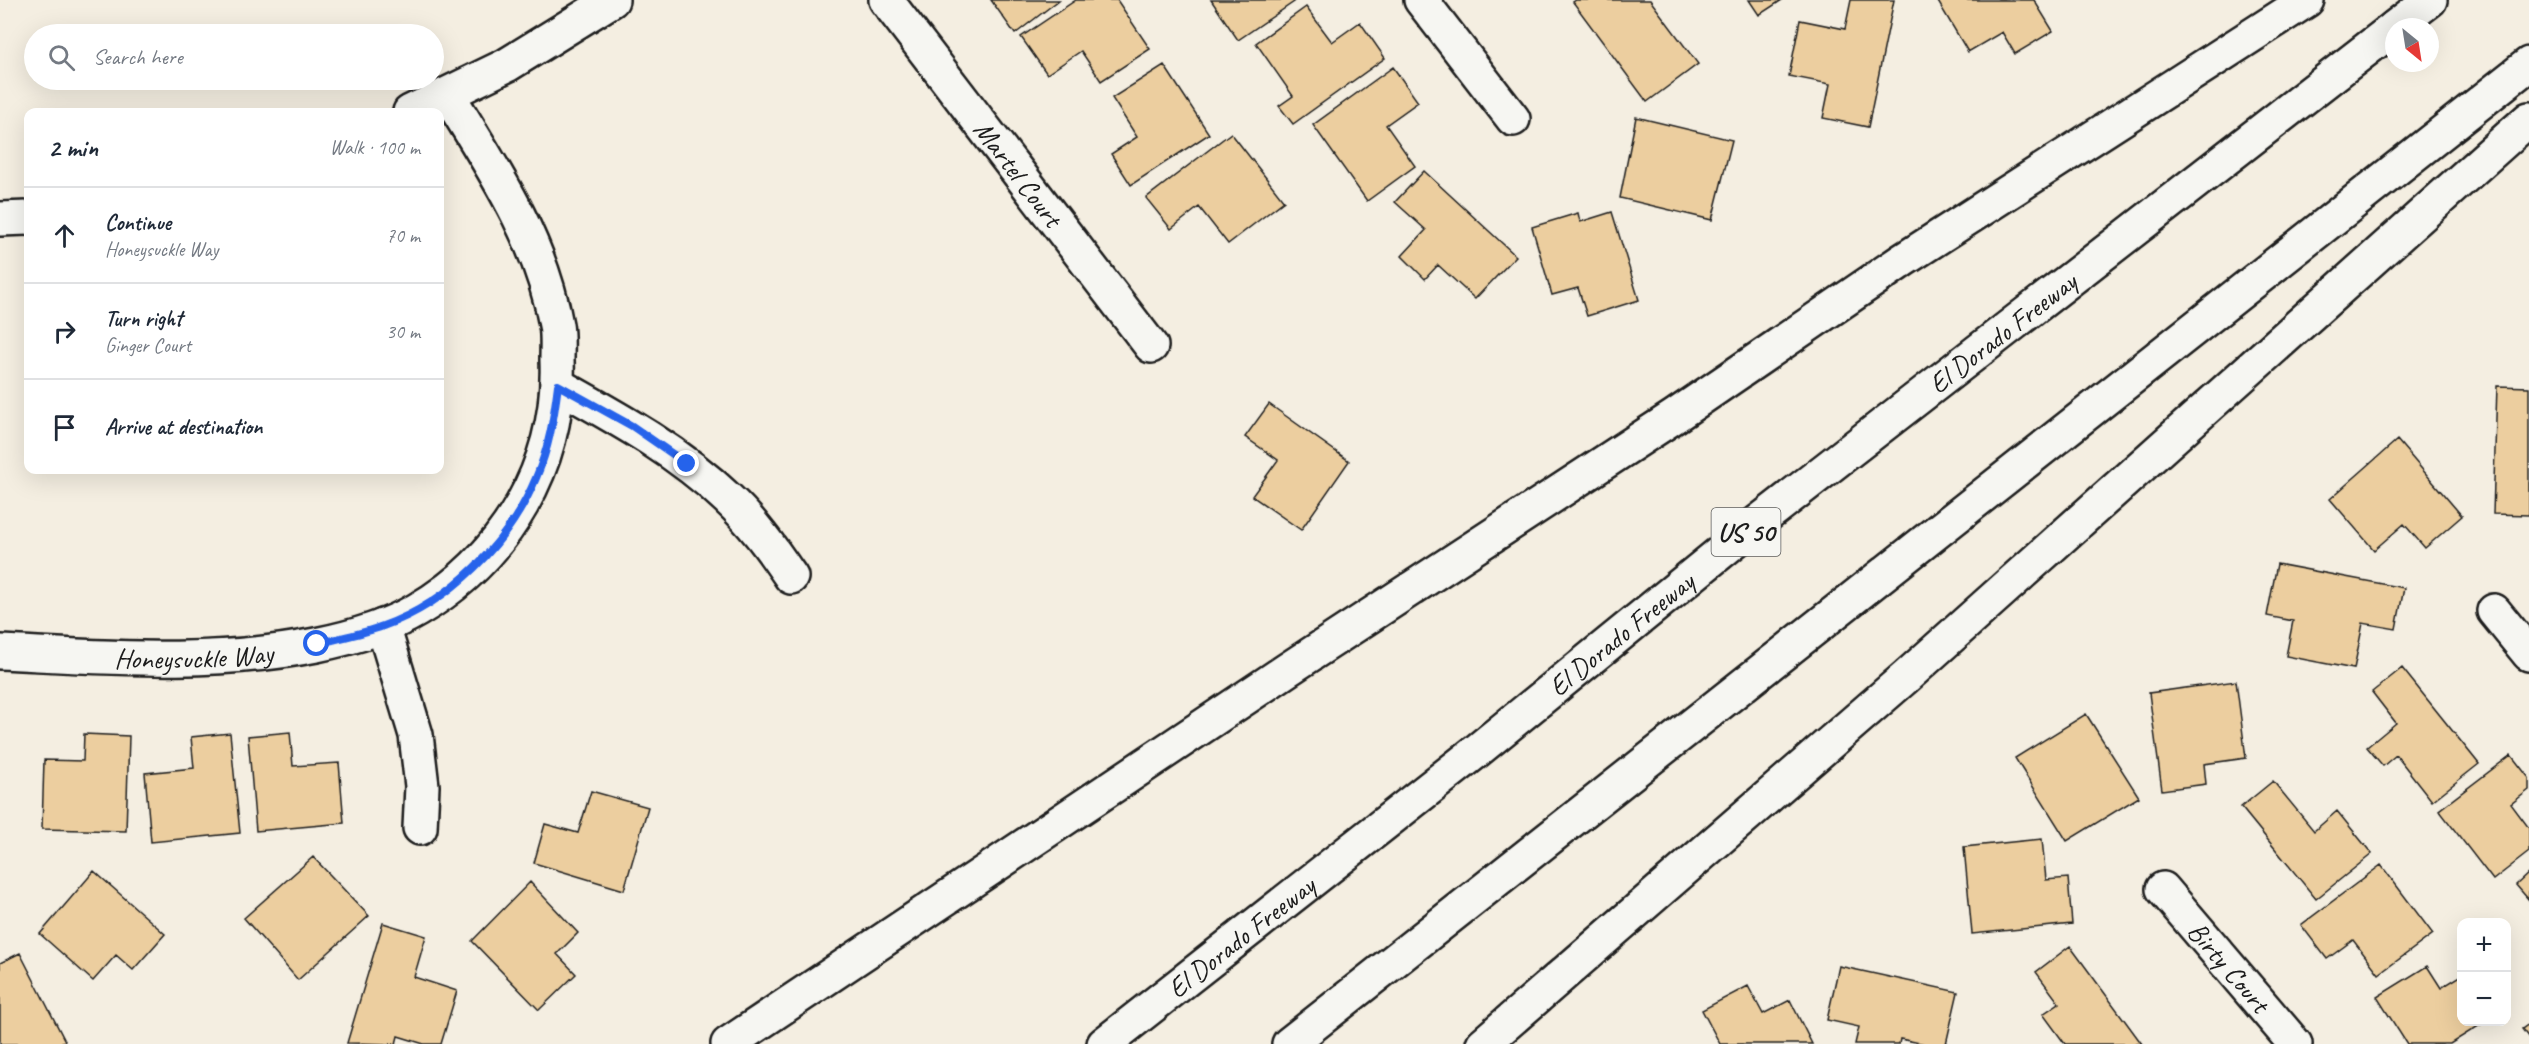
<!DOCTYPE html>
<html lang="en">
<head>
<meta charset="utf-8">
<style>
  :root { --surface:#fff; --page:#f6f6f7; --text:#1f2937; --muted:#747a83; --line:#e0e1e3 }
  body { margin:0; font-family:Caveat,sans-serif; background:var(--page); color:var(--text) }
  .controls { position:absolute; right:18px; bottom:18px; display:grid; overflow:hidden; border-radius:12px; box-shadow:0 6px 24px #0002 }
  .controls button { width:54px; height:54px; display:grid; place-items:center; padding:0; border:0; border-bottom:2px solid var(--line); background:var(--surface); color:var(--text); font:30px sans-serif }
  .compass { position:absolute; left:2385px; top:18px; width:54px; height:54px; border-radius:50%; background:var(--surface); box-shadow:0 6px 24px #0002; rotate:150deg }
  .stop { position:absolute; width:18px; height:18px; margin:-14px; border:4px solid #2563eb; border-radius:50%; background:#fff }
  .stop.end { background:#2563eb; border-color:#fff; box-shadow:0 2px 6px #0008 }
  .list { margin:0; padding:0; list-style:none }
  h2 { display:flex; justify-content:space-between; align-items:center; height:78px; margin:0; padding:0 24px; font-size:26px }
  h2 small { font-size:20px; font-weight:400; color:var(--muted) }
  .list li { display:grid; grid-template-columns:39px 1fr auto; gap:18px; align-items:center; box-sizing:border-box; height:96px; padding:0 24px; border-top:2px solid var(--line) }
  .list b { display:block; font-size:22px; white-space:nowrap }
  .list p { margin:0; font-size:20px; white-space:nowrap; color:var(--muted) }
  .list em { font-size:20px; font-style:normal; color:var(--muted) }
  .icon { flex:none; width:33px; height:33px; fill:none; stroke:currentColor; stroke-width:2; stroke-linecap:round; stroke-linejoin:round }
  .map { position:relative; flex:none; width:2529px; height:1044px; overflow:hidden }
  .search { position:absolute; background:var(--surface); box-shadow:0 6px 24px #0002; left:24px; top:24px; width:420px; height:66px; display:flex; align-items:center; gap:15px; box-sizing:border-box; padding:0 21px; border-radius:33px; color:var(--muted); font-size:22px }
  .panel { position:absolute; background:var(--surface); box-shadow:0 6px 24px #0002; left:24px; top:108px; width:420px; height:366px; border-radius:12px }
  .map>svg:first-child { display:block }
  .building { fill:#ecce9f; stroke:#1c1c1c; stroke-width:1.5 }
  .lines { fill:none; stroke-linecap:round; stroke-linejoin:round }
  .street-casing { stroke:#1c1c1c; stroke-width:38 }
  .highway-casing { stroke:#1c1c1c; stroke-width:38 }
  .street { stroke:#f6f6f2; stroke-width:33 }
  .highway { stroke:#f6f6f2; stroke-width:33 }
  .route { stroke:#2563eb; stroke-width:8 }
  .labels { text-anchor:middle; stroke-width:6; stroke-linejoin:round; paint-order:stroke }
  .shield { fill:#f6f6f2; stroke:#5d5d5c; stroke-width:1.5 }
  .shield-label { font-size:27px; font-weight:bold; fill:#1c1c1c }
  .street-label { font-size:28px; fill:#1c1c1c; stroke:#f6f6f2 }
</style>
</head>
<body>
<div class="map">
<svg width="2529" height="1044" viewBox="0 0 2529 1044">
  <rect width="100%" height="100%" fill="#f4eee1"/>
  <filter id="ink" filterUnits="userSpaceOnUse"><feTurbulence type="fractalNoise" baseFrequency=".0167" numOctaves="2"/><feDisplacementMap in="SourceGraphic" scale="12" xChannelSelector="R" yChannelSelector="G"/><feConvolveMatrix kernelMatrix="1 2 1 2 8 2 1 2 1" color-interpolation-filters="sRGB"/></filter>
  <g filter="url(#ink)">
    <!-- building -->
    <path class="building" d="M991 0H1059L1015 34Z
      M1076 0H1117L1150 49 1101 81 1081 51 1047 74 1021 37Z
      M1211 0H1293L1294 2 1238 40Z
      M1576 0H1650L1698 64 1647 102 1573 2Z
      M1749 0H1782L1759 15Z
      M1851 0H1894L1868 127 1823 118 1830 84 1789 76 1800 20 1845 29Z
      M1937 0H2034L2053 31 2015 54 2002 32 1968 52Z
      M1306 7 1332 42 1360 22 1385 58 1293 124 1279 106 1293 96 1256 43Z
      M1164 65 1209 134 1131 185 1111 154 1137 137 1112 98Z
      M1393 67 1418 102 1386 125 1415 166 1367 201 1313 125Z
      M1636 117 1732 140 1712 220 1620 198Z
      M1231 133 1284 201 1228 244 1199 207 1171 229 1146 198Z
      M1424 171 1516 256 1475 299 1438 265 1425 279 1402 256 1426 230 1395 202Z
      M1612 212 1639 300 1587 316 1578 288 1552 295 1532 227 1578 213 1580 222Z
      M2497 386 2529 387V515L2493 514Z
      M1269 404 1349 461 1301 530 1252 496 1278 460 1245 437Z
      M2397 440 2462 516 2425 548 2404 524 2374 550 2330 499Z
      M2277 564 2404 588 2396 629 2363 623 2354 669 2286 656 2293 621 2267 616Z
      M2402 668 2479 764 2432 801 2396 755 2383 766 2367 747 2396 723 2372 692Z
      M2236 681 2246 758 2204 764 2206 784 2162 790 2149 693Z
      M2086 714 2139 797 2067 841 2015 758Z
      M290 732 293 766 339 763 344 823 256 831 248 736Z
      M230 733 240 833 151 842 145 773 194 768 191 737Z
      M84 734 129 736 126 831 42 829 44 760 83 761Z
      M2511 755 2529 778V790L2511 804 2529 828V852L2493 880 2439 810Z
      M2273 781 2314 831 2337 811 2372 854 2316 899 2241 807Z
      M591 791 648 807 624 890 534 863 545 824 578 833Z
      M2042 839 2046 880 2068 878 2072 924 1972 934 1964 847Z
      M313 857 369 916 298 980 244 918Z
      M2381 865 2433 934 2379 974 2353 940 2327 959 2301 925Z
      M94 871 165 934 133 970 116 955 93 981 40 934Z
      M2529 873V900L2516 885Z
      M530 882 578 933 557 954 576 974 539 1010 472 941Z
      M383 923 426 936 414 977 457 991 441 1044H424L398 1036 396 1044 347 1043Z
      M2070 946 2142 1044H2065L2043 1014 2059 1003 2036 972Z
      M20 953 65 1041 58 1044H0V963Z
      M1839 966 1958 992 1946 1044H1925L1900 1039 1899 1044H1855L1859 1027 1827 1020Z
      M2427 966 2441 988 2462 975V1022H2485L2450 1044H2407L2377 997Z
      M1748 986 1763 1014 1790 1000 1812 1044H1720L1702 1010Z
      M2529 1024V1038L2522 1029Z"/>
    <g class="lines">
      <defs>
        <g id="street">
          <path id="s1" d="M886 0 1151 346"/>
          <path d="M1421 0 1513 119"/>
          <path d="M410 112 507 65 612 0"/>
          <path d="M0 219 28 218"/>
          <path d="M558 385C617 418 678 451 727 498 752 521 772 549 791 577"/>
          <path d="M2494 611 2529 654"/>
          <path d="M383 626 416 735 422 786 420 828"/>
          <path id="s2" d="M0 652C106 657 211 666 316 645 350 638 387 628 417 610 506 558 561 464 557 360 557 349 558 336 556 325 541 239 492 167 448 95"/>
          <path id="s3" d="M2163 889 2295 1044"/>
        </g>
        <g id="highway">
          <path d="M2395 27 2430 0"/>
          <path d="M728 1044 1287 670 1675 416 1903 260 2307 0"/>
          <path id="s4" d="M1104 1044 1473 754 1753 526 2394 28"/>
          <path d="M1289 1044 2529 64"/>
          <path d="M1483 1044 1907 676 2529 119"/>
        </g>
      </defs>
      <!-- street casing -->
      <use href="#street" class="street-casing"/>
      <!-- highway casing -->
      <use href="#highway" class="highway-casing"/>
      <!-- street -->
      <use href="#street" class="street"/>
      <!-- highway -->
      <use href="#highway" class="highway"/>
    </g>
  </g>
  <g class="lines" filter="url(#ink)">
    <!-- route -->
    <path class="route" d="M317 644C339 638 362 634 383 626 450 602 509 543 536 478 549 448 554 417 558 385L632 426 687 464"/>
  </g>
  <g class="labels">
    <!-- shield labels -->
    <rect class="shield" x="1711.5" y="508" width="69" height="48" rx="4.5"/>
    <g class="shield-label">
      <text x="1746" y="541">US 50</text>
    </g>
    <!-- street labels -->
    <g class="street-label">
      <text dy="10" stroke="none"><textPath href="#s1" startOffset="218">Martel Court</textPath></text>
      <text dy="10" stroke="none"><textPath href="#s4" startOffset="1146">El Dorado Freeway</textPath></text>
      <text dy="10" stroke="none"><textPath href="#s4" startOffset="660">El Dorado Freeway</textPath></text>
      <text dy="10" stroke="none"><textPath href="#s2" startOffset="194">Honeysuckle Way</textPath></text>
      <text dy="10" stroke="none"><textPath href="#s4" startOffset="174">El Dorado Freeway</textPath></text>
      <text dy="10" stroke="none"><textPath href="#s3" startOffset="102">Birty Court</textPath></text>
    </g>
  </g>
</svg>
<div class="controls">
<button>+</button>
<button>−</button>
</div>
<svg class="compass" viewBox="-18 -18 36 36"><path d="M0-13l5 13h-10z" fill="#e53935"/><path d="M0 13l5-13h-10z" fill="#747a83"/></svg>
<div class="stop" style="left:317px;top:644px"></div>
<div class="stop end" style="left:687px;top:464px"></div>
<div class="search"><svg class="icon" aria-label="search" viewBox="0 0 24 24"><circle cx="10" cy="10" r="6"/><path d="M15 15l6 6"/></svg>Search here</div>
<section class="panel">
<h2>2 min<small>Walk · 100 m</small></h2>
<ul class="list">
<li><svg class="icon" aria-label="ahead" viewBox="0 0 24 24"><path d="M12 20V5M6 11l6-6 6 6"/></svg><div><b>Continue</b><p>Honeysuckle Way</p></div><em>70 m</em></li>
<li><svg class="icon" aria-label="right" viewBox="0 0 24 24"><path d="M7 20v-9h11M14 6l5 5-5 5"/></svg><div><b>Turn right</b><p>Ginger Court</p></div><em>30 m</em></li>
<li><svg class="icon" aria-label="arrive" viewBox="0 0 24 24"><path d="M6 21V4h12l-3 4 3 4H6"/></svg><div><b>Arrive at destination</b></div></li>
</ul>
</section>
</div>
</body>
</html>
